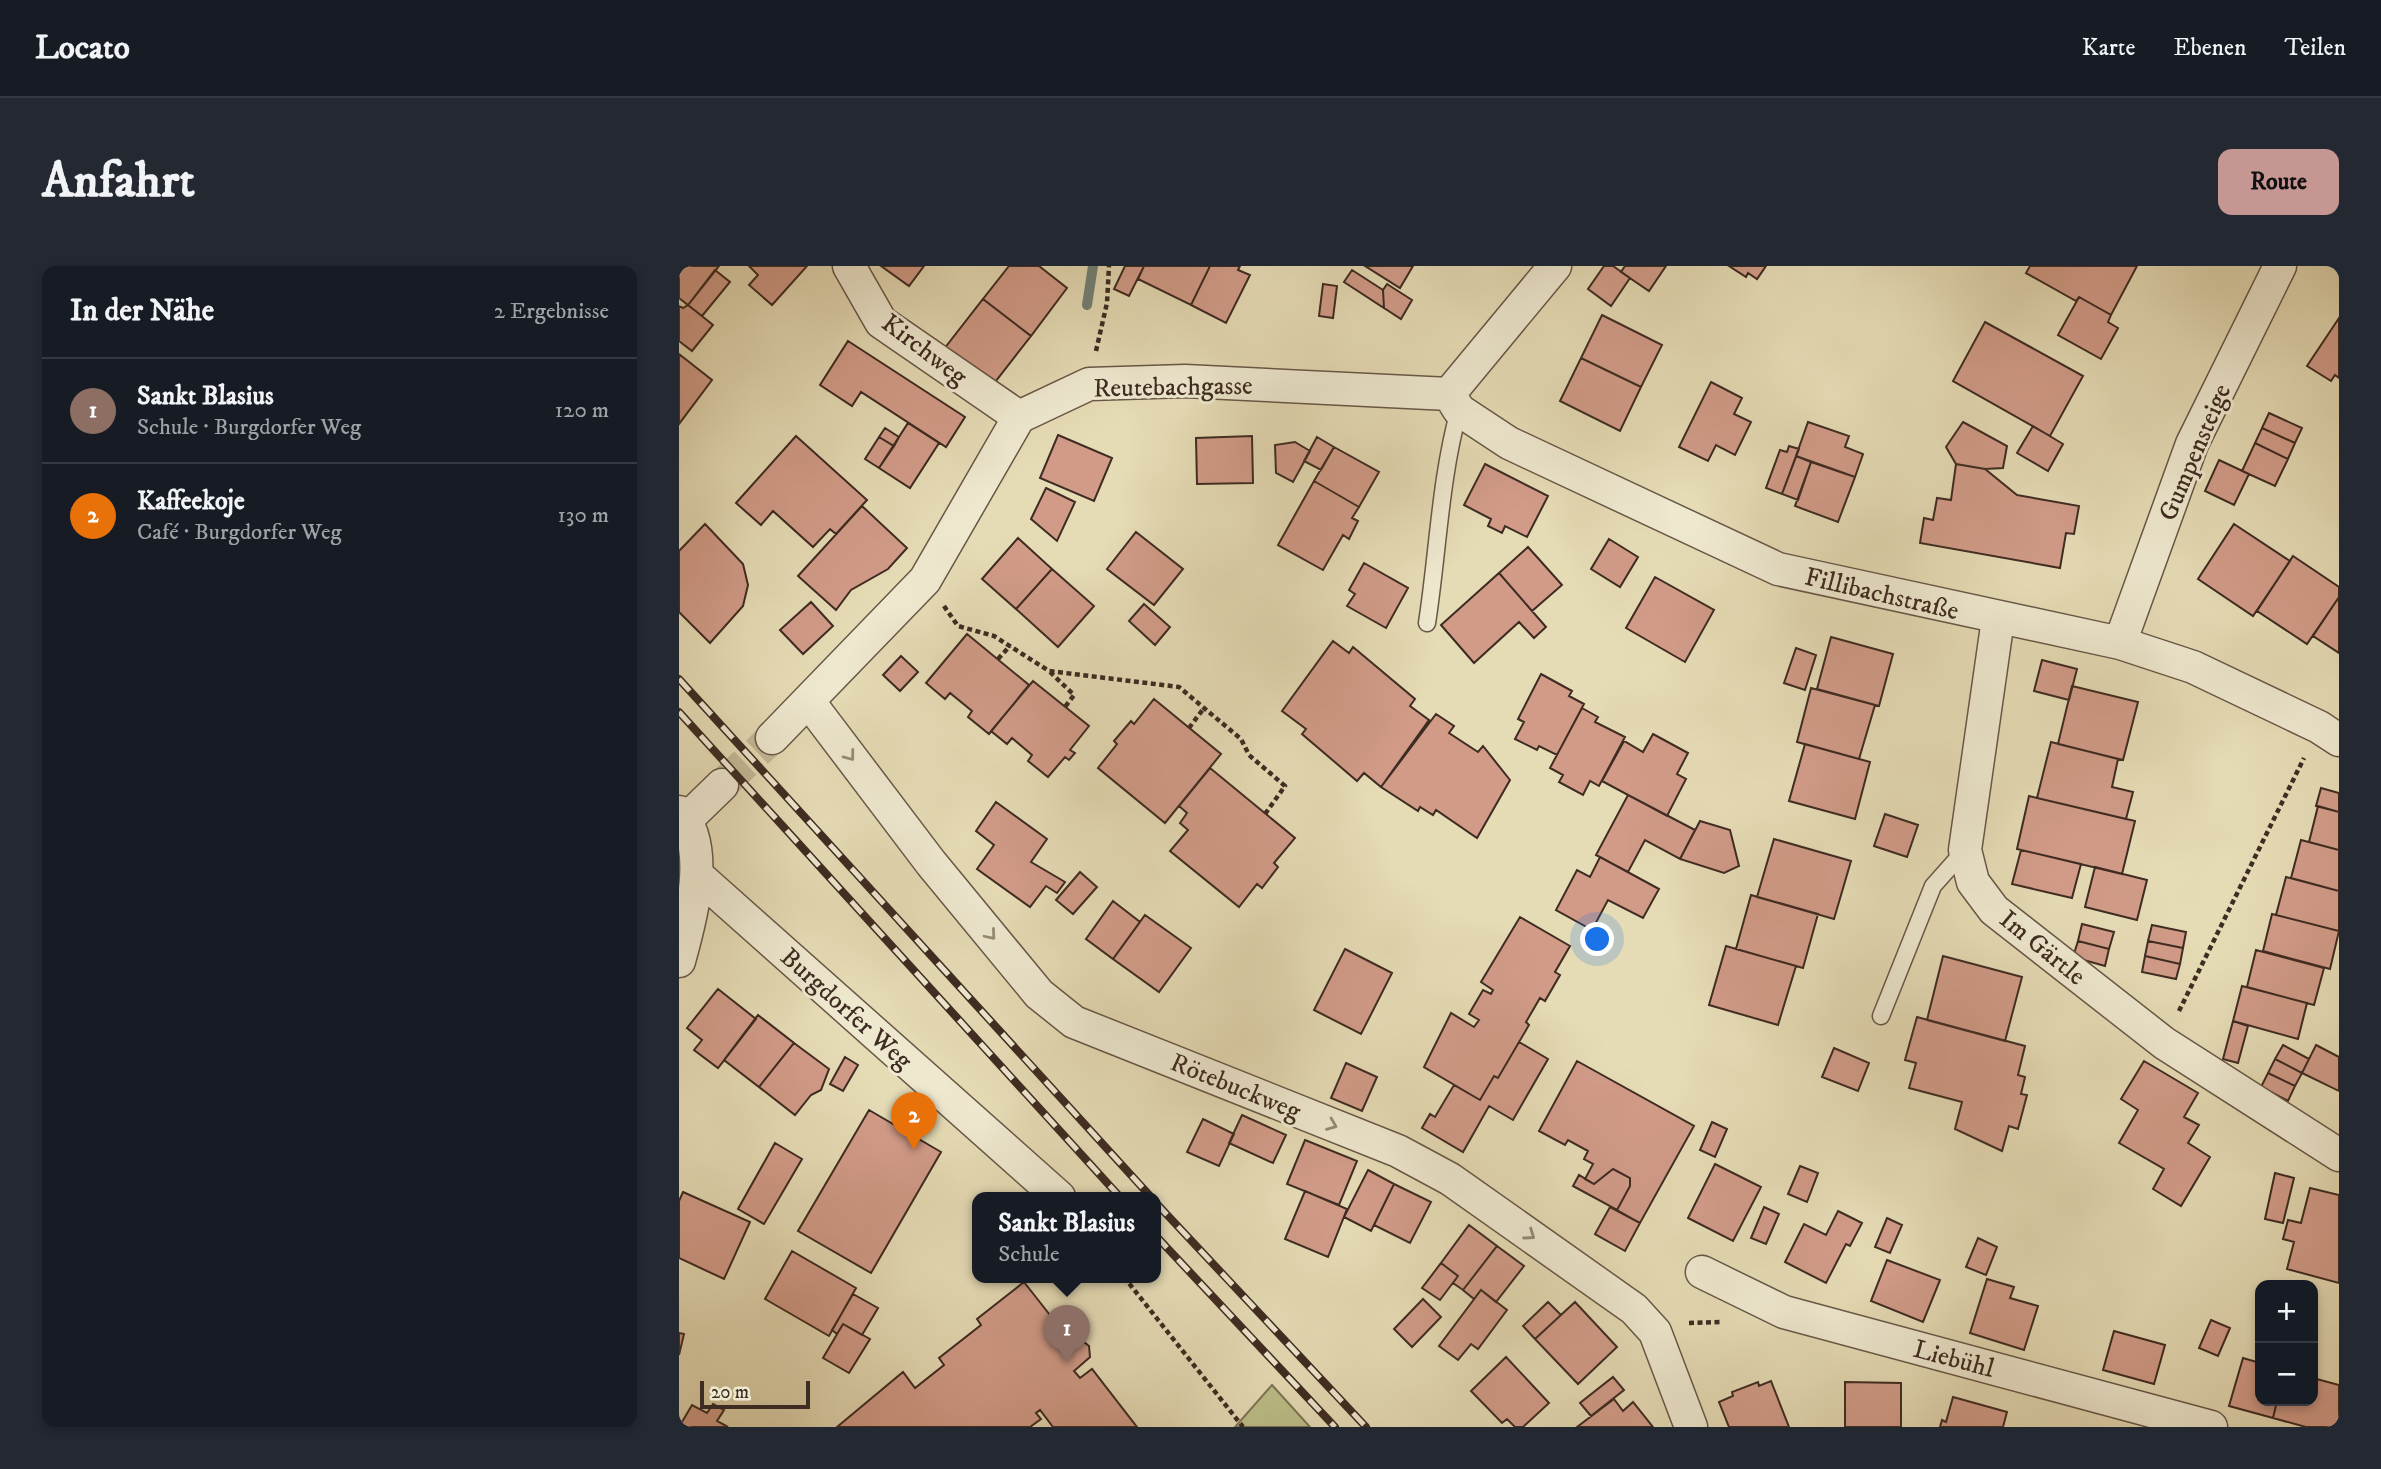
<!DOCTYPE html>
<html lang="de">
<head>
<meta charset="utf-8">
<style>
  :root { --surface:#171b24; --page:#242831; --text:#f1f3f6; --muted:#9ea1a6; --line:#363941; --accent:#c59692 }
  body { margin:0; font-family:"IM FELL DW Pica",serif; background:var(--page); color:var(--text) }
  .controls { position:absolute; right:21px; bottom:21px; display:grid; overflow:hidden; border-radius:14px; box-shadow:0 4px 10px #0003 }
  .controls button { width:63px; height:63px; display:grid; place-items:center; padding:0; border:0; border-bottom:2px solid var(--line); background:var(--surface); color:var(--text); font:35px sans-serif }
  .scale { position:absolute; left:21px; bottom:18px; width:110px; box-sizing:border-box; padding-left:7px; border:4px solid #3e2b21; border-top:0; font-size:19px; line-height:24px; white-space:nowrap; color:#3e2b21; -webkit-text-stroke:5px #eee8cf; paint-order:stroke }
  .you { position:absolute; left:919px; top:674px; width:24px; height:24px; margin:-18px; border:5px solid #fff; border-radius:50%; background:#1a73e8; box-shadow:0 0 0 10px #1a73e833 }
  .badge { display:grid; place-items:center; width:46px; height:46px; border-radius:50%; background:var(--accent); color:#fff; font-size:23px; font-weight:700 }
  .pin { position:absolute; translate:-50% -58px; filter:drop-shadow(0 2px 4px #0008) }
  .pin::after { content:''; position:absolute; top:37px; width:24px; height:21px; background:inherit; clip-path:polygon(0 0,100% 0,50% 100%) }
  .popup { position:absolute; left:293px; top:926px; width:189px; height:91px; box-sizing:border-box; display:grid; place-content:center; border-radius:14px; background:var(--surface); filter:drop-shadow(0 2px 5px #0005); font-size:23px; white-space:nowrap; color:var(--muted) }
  .popup b { font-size:26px; color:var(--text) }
  .popup::after { content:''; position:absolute; left:50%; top:100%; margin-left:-14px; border:14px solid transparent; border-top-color:var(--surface) }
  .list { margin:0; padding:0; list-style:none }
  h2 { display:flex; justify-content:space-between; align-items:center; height:91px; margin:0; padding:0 28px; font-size:30px }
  h2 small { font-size:23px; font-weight:400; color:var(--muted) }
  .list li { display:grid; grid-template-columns:46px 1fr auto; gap:21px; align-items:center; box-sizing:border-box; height:105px; padding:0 28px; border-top:2px solid var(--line) }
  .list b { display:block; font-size:26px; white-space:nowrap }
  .list p { margin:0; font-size:23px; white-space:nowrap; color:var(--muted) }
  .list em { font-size:23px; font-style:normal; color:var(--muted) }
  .map { position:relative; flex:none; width:1660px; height:1161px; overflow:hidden; border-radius:14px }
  header { display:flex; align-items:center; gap:42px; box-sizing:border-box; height:98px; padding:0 35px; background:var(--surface); border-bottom:2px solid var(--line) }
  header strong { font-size:33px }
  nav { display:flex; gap:38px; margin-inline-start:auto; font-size:24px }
  .intro { display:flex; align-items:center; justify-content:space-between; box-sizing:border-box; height:168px; padding:0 42px }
  h1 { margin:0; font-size:49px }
  .button { padding:18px 32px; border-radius:14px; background:var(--accent); color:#111; font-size:24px; font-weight:700 }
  main { display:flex; gap:42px; padding:0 42px }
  aside { flex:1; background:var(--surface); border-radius:14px; box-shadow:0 4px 10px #0003 }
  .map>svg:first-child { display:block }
  .green { fill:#bbbe88; stroke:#7c7454; stroke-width:2 }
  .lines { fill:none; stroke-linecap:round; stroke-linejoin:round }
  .stream { stroke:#738178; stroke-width:10 }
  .building { fill:#d19b88; stroke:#3e2b21; stroke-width:2 }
  .street-tunnel { stroke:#c4b897; stroke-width:32; stroke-dasharray:32 16; stroke-linecap:butt }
  .lane-casing { stroke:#685746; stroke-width:19 }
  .street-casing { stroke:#685746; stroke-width:35 }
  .path { stroke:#3e2b21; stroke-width:4.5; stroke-dasharray:5 3.5; stroke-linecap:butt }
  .lane { stroke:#eee8cf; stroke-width:16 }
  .street { stroke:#eee8cf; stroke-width:32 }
  .rail-casing { stroke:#3e2b21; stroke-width:8 }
  .rail { stroke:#eee8cf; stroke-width:5; stroke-dasharray:16; stroke-linecap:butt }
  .oneway { stroke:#968a78 }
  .labels { text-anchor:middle; stroke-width:6; stroke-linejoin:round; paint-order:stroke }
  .street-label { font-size:26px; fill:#3e2b21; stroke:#eee8cf }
</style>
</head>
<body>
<header>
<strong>Locato</strong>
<nav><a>Karte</a><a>Ebenen</a><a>Teilen</a></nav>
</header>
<div class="intro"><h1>Anfahrt</h1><a class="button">Route</a></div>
<main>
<aside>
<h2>In der Nähe<small>2 Ergebnisse</small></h2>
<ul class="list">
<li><span class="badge" style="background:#8d6e63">1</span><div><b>Sankt Blasius</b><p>Schule · Burgdorfer Weg</p></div><em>120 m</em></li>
<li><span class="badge" style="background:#e8710a">2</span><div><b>Kaffeekoje</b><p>Café · Burgdorfer Weg</p></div><em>130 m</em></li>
</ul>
</aside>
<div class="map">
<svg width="1660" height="1161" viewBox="0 0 1660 1161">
  <rect width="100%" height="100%" fill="#e5dbb5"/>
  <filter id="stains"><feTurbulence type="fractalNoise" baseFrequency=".00286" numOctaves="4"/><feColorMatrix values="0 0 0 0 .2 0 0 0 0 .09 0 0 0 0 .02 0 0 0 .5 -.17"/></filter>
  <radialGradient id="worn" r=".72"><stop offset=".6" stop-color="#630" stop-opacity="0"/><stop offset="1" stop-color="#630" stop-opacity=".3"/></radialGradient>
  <!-- green -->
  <path class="green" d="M593 1119 631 1161H556Z"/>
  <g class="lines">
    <!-- stream -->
    <path class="stream" d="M408 39 414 0"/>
  </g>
  <!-- building -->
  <path class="building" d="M0 0H40L9 39 0 32Z
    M70 0H128L93 39 70 19 79 9Z
    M202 0H245L230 20Z
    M330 0H360L388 22 352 70 304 33Z
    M446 0H465L450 30 435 23Z
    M465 0H531L512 39 459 13Z
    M531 0H561L559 4 571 9 547 57 512 39Z
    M686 0H734L721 22Z
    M925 0H934L951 12 932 40 909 23Z
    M946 0H987L970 25 942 6Z
    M1050 0H1087L1078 13 1069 7 1067 11Z
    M1351 0H1458L1432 49 1400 31 1397 35 1347 7Z
    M36 4 51 16 23 50 9 39Z
    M673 4 704 24 705 42 665 16Z
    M644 18 658 20 654 52 640 50Z
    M708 18 733 34 722 53 705 42 704 24Z
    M1400 31 1432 49 1429 56 1439 62 1422 93 1379 69Z
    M304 33 352 70 313 120 265 83Z
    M9 39 34 59 13 85 0 75V40L4 42Z
    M923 49 983 79 962 121 902 92Z
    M1660 52V112L1656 109 1652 115 1628 100Z
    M1306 56 1404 110 1371 170 1274 115Z
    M169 75 286 151 267 181 182 126 173 140 141 119Z
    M0 88 33 114 0 158Z
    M902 92 962 121 941 165 881 135Z
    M1032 116 1063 132 1055 148 1072 156 1056 189 1037 179 1029 195 1000 181Z
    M1590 147 1623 162 1616 177 1583 162Z
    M1129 156 1170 170 1166 181 1184 188 1176 211 1117 190Z
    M1284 156 1328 180 1324 202 1306 203 1277 198 1267 181Z
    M229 157 260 177 231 222 200 202Z
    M1354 160 1384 178 1369 205 1338 187Z
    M206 162 220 171 215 180 200 171Z
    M1583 162 1616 177 1609 193 1576 177Z
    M379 169 433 192 415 235 361 212Z
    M117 170 188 234 157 268 151 263 134 281 94 245 82 259 57 237Z
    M573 170 574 217 518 218 517 172Z
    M200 171 215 180 200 202 186 193Z
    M638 171 655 181 642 204 625 195Z
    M616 176 631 185 614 216 597 207 596 179Z
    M1576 177 1609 193 1596 220 1563 205Z
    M1110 180 1120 183 1103 228 1087 222 1101 184 1108 186Z
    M655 181 700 206 680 241 635 215Z
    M1117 190 1132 196 1119 234 1103 228Z
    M1540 194 1570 208 1555 239 1526 225Z
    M1132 196 1176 211 1159 256 1116 240Z
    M806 198 869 230 848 271 826 260 823 267 809 260 812 253 785 239Z
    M1277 198 1306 203 1338 229 1400 240 1395 268 1387 267 1381 302 1241 277 1245 252 1254 254 1258 232 1272 234Z
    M635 215 680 241 673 252 679 255 670 273 664 269 644 304 599 279Z
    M367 222 396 236 378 275 352 253Z
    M183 240 228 282 209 303 172 324 157 344 119 310Z
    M26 258 64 298 69 319 64 340 31 377 0 346V285Z
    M1555 258 1611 295 1574 350 1519 313Z
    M457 266 504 303 475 339 428 303Z
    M339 272 373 303 337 343 303 313Z
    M930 273 959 291 941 321 912 303Z
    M849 281 883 319 853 345 820 307Z
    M1614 290 1660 321V331L1628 378 1578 345Z
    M685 297 729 322 707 362 668 340 676 328 670 324Z
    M373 303 415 340 379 381 337 343Z
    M820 307 867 361 855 372 840 356 795 397 762 359Z
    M976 311 1035 344 1006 396 947 362Z
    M1660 331V387L1634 370Z
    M132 336 154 360 124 388 101 364Z
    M465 338 491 361 476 379 450 355Z
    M288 368 350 419 310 468 289 451 293 445 271 427 266 433 247 417Z
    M1152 371 1214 388 1200 440 1138 423Z
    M654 375 670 387 674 381 736 433 731 440 750 454 702 521 685 507 678 515 623 468 627 463 603 445Z
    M1117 382 1137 389 1126 424 1105 417Z
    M222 390 239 406 221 425 204 409Z
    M1363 394 1398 403 1390 434 1355 425Z
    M862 408 893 425 890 430 905 438 878 489 860 480 858 484 836 473 845 456 839 453Z
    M354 415 410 460 391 484 396 487 390 494 386 491 369 511 349 495 353 489 333 472 328 478 312 465Z
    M1393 420 1459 436 1444 494 1379 478Z
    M1132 422 1196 439 1180 493 1118 476Z
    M475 433 542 488 486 557 419 502 438 478 435 475 452 455 455 458Z
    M903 442 919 451 916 456 946 471 920 520 911 515 904 529 880 516 884 509 871 502Z
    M757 448 775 460 770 467 799 486 804 480 831 514 798 572 757 544 754 549 741 541 739 545 702 521Z
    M974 468 1009 487 998 508 1007 513 988 550 923 515 945 475 964 486Z
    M1372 476 1439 493 1433 521 1454 526 1447 553 1358 532Z
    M1126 478 1191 496 1176 553 1110 535Z
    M531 502 616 572 595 597 599 601 583 622 578 618 560 641 491 585 509 564 501 557 508 547 500 540Z
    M1642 522 1660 527V546L1637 540Z
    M949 529 1016 564 1001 593 966 574 949 606 917 589Z
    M1350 530 1456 555 1443 608 1338 583Z
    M317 536 368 573 352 596 386 616 378 627 367 620 351 641 298 603 315 579 297 565Z
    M1639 540 1660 546V584L1630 576Z
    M1206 548 1239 559 1228 591 1195 580Z
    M1021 555 1051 564 1060 600 1045 607 1001 593Z
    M1095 573 1172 595 1155 653 1078 631Z
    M1622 574 1660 584V625L1612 612Z
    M1342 584 1402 598 1393 632 1333 618Z
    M921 591 980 623 964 652 929 634 913 664 877 644 898 604 911 611Z
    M1416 601 1468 614 1458 654 1406 641Z
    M401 606 418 621 394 648 377 634Z
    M1607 611 1660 625V665L1597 649Z
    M1072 629 1139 648 1124 702 1057 683Z
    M434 635 461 656 434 693 407 673Z
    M1593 648 1660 665 1651 703 1584 685Z
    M466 649 512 682 480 726 434 693Z
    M841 651 891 680 876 706 881 709 866 735 861 732 847 756 850 759 819 812 815 810 801 834 745 801 772 747 795 761 800 754 790 748 804 724 812 728 814 724 802 716Z
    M1403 658 1435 666 1430 683 1399 675Z
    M1473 659 1507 666 1504 682 1469 675Z
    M1399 675 1430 683 1426 700 1394 691Z
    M1469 675 1504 682 1501 698 1466 690Z
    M1047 680 1117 700 1099 759 1030 739Z
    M666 683 713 707 682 768 635 744Z
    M1577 684 1645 702 1635 739 1568 721Z
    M1264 690 1343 711 1326 775 1248 754Z
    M1466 690 1501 698 1497 713 1463 706Z
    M1563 720 1628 737 1619 773 1554 755Z
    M39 723 77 753 39 802 15 784 23 774 8 762Z
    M79 749 115 777 80 821 45 794Z
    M1238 751 1346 780 1339 809 1346 811 1342 828 1348 829 1339 863 1330 860 1323 885 1276 863 1283 836 1230 822 1237 797 1226 794Z
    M1554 755 1569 760 1559 797 1544 793Z
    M840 776 869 793 834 854 810 840 784 886 743 862 751 848 756 851 775 819 801 834 815 810 819 812Z
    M115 777 150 803 142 824 132 829 116 849 80 821Z
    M1604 779 1630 793 1623 807 1596 793Z
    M1637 779 1660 791V825L1623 807Z
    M1155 782 1190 797 1179 825 1143 811Z
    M166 791 179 799 164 825 151 818Z
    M1596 793 1623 807 1616 820 1589 807Z
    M898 795 1015 860 961 957 938 944 951 920V912L934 903 915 918 906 913 914 898 905 893 909 885 889 874 886 879 860 865Z
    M1465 795 1519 827 1505 851 1520 859 1509 877 1531 891 1502 940 1474 923 1485 903 1440 877 1459 844 1442 833Z
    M667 797 698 811 683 845 652 832Z
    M1589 807 1616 820 1609 835 1582 821Z
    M190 844 262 886 192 1007 119 965Z
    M563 849 607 869 594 897 550 877Z
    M524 853 555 868 540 900 508 886Z
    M1033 856 1048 863 1036 891 1021 884Z
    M626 874 678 895 660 939 608 918Z
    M96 877 123 893 85 958 59 943Z
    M1036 898 1082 921 1054 975 1009 952Z
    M1121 900 1139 907 1128 936 1109 928Z
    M934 903 951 912V920L938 944 894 920 900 909 915 918Z
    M689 904 715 918 692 965 665 951Z
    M1596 907 1615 912 1604 957 1586 953Z
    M715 918 752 936 731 977 695 959Z
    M1631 922 1660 929V1017L1608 1003 1615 976 1604 973 1609 954 1622 957Z
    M626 925 668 943 649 991 606 973Z
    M4 926 71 956 45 1013 0 992V935Z
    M931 941 961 957 946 985 916 968Z
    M1085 941 1100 948 1087 978 1072 972Z
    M1159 945 1183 957 1171 980 1167 978 1147 1017 1106 996 1125 958 1147 969Z
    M1208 952 1223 959 1211 987 1196 981Z
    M790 959 818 980 784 1024 774 1017 779 1010 762 997Z
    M1299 972 1318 981 1307 1009 1287 1001Z
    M818 980 845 1000 817 1036 802 1024 795 1033 784 1024Z
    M113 985 177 1022 150 1070 86 1033Z
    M1208 994 1261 1014 1244 1056 1192 1035Z
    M762 997 779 1010 761 1034 743 1022Z
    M1308 1013 1335 1021 1331 1032 1359 1040 1345 1084 1291 1067Z
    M345 1016 393 1077 405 1076 410 1080 411 1091 395 1105 401 1112 413 1103 458 1161H374L361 1144 357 1147 362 1153 351 1161H158L224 1106 236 1122 265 1099 260 1092 302 1059 298 1053Z
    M802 1024 828 1044 799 1083 792 1078 779 1094 760 1080Z
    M174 1028 199 1042 183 1069 164 1058 158 1068 153 1064Z
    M744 1033 762 1051 733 1081 715 1063Z
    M869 1036 882 1049 856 1073 844 1060Z
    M896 1036 938 1081 899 1118 856 1073Z
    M1532 1054 1551 1062 1539 1090 1520 1082Z
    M164 1058 191 1073 170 1107 144 1092Z
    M1435 1065 1486 1079 1475 1118 1424 1104Z
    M0 1067 5 1068 0 1089Z
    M827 1091 870 1137 844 1161H836L828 1153 823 1157 792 1125Z
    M1564 1092 1581 1097V1135H1598L1594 1152 1550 1140Z
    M934 1111 945 1124 912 1150 901 1137Z
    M1634 1112 1660 1119V1161H1627L1594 1152 1598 1135H1634Z
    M1092 1115 1110 1161H1050L1040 1136 1054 1130 1053 1126 1079 1116 1080 1120Z
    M1166 1116 1222 1117V1161H1166Z
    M1274 1131 1328 1146 1324 1161H1261L1263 1154 1267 1156Z
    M935 1133 944 1145 954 1136 974 1161H898Z
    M34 1138 45 1144 38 1155 49 1161H0L13 1139 28 1147Z"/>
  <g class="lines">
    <!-- street-tunnel -->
    <path class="street-tunnel" d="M43 519 93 472"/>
    <defs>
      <path id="lane" d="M748 357C759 286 761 213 780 144
        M1202 750 1254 620 1286 584"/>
      <path id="street" d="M170 0 202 56 340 151
        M770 128 780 144 830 177 1099 303 1441 377 1514 401 1640 461 1660 474
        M770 128 876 0
        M1319 353 1286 584 1294 616 1315 644 1485 777 1660 889
        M1441 377 1513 178 1601 0
        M130 436 252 597 360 728 395 756 719 885 771 913 955 1043 976 1066 1012 1161
        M93 472 246 314 340 151 410 118 506 115 770 128
        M0 546C33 581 11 655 0 695
        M7 554 43 519
        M18 609 380 931
        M1023 1006 1105 1046 1532 1161"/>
    </defs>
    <!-- lane casing -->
    <use href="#lane" class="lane-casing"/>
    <!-- street casing -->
    <use href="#street" class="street-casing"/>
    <!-- path -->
    <path class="path" d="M417 85 428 37 430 0
      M265 340 279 360 315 370 370 405 500 421 562 473 570 489 606 520 586 548
      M319 393 331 380
      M371 406 395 429 386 441
      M510 462 525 442
      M1500 745 1625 492
      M445 1011 564 1161
      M1010 1057 1043 1056"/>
    <!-- lane -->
    <use href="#lane" class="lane"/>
    <!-- street -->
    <use href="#street" class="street"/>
    <defs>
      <path id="rail" d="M0 413 472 931
        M0 446 441 931
        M477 937 687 1161
        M477 970 656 1161"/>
    </defs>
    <!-- rail casing -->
    <use href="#rail" class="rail-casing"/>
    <!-- rail -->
    <use href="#rail" class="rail"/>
  </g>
  <!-- one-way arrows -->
  <defs><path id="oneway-chevron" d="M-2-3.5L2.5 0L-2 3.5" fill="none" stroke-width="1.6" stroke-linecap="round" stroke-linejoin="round" transform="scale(1.75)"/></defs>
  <g class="oneway">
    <use href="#oneway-chevron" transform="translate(171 490) rotate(53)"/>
    <use href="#oneway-chevron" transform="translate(312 669) rotate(50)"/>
    <use href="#oneway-chevron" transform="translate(653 859) rotate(22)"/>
    <use href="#oneway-chevron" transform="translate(851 969) rotate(35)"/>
  </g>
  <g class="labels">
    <!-- street labels -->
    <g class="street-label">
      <text transform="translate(246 83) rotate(37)" y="9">Kirchweg</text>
      <text transform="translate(494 120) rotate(-1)" y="9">Reutebachgasse</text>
      <text transform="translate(1515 186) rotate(-67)" y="9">Gumpensteige</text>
      <text transform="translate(1203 327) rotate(13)" y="9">Fillibachstraße</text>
      <text transform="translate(1364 681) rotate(39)" y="9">Im Gärtle</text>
      <text transform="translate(168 742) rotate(42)" y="9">Burgdorfer Weg</text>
      <text transform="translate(557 820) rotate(22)" y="9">Rötebuckweg</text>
      <text transform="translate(1275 1092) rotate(15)" y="9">Liebühl</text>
    </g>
  </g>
  <rect width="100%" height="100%" filter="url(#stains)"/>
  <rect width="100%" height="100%" fill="url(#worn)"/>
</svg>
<div class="controls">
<button>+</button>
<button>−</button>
</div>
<div class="scale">20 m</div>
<div class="you"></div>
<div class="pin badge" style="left:388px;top:1097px;background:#8d6e63">1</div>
<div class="popup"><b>Sankt Blasius</b>Schule</div>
<div class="pin badge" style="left:235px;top:884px;background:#e8710a">2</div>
</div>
</main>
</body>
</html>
